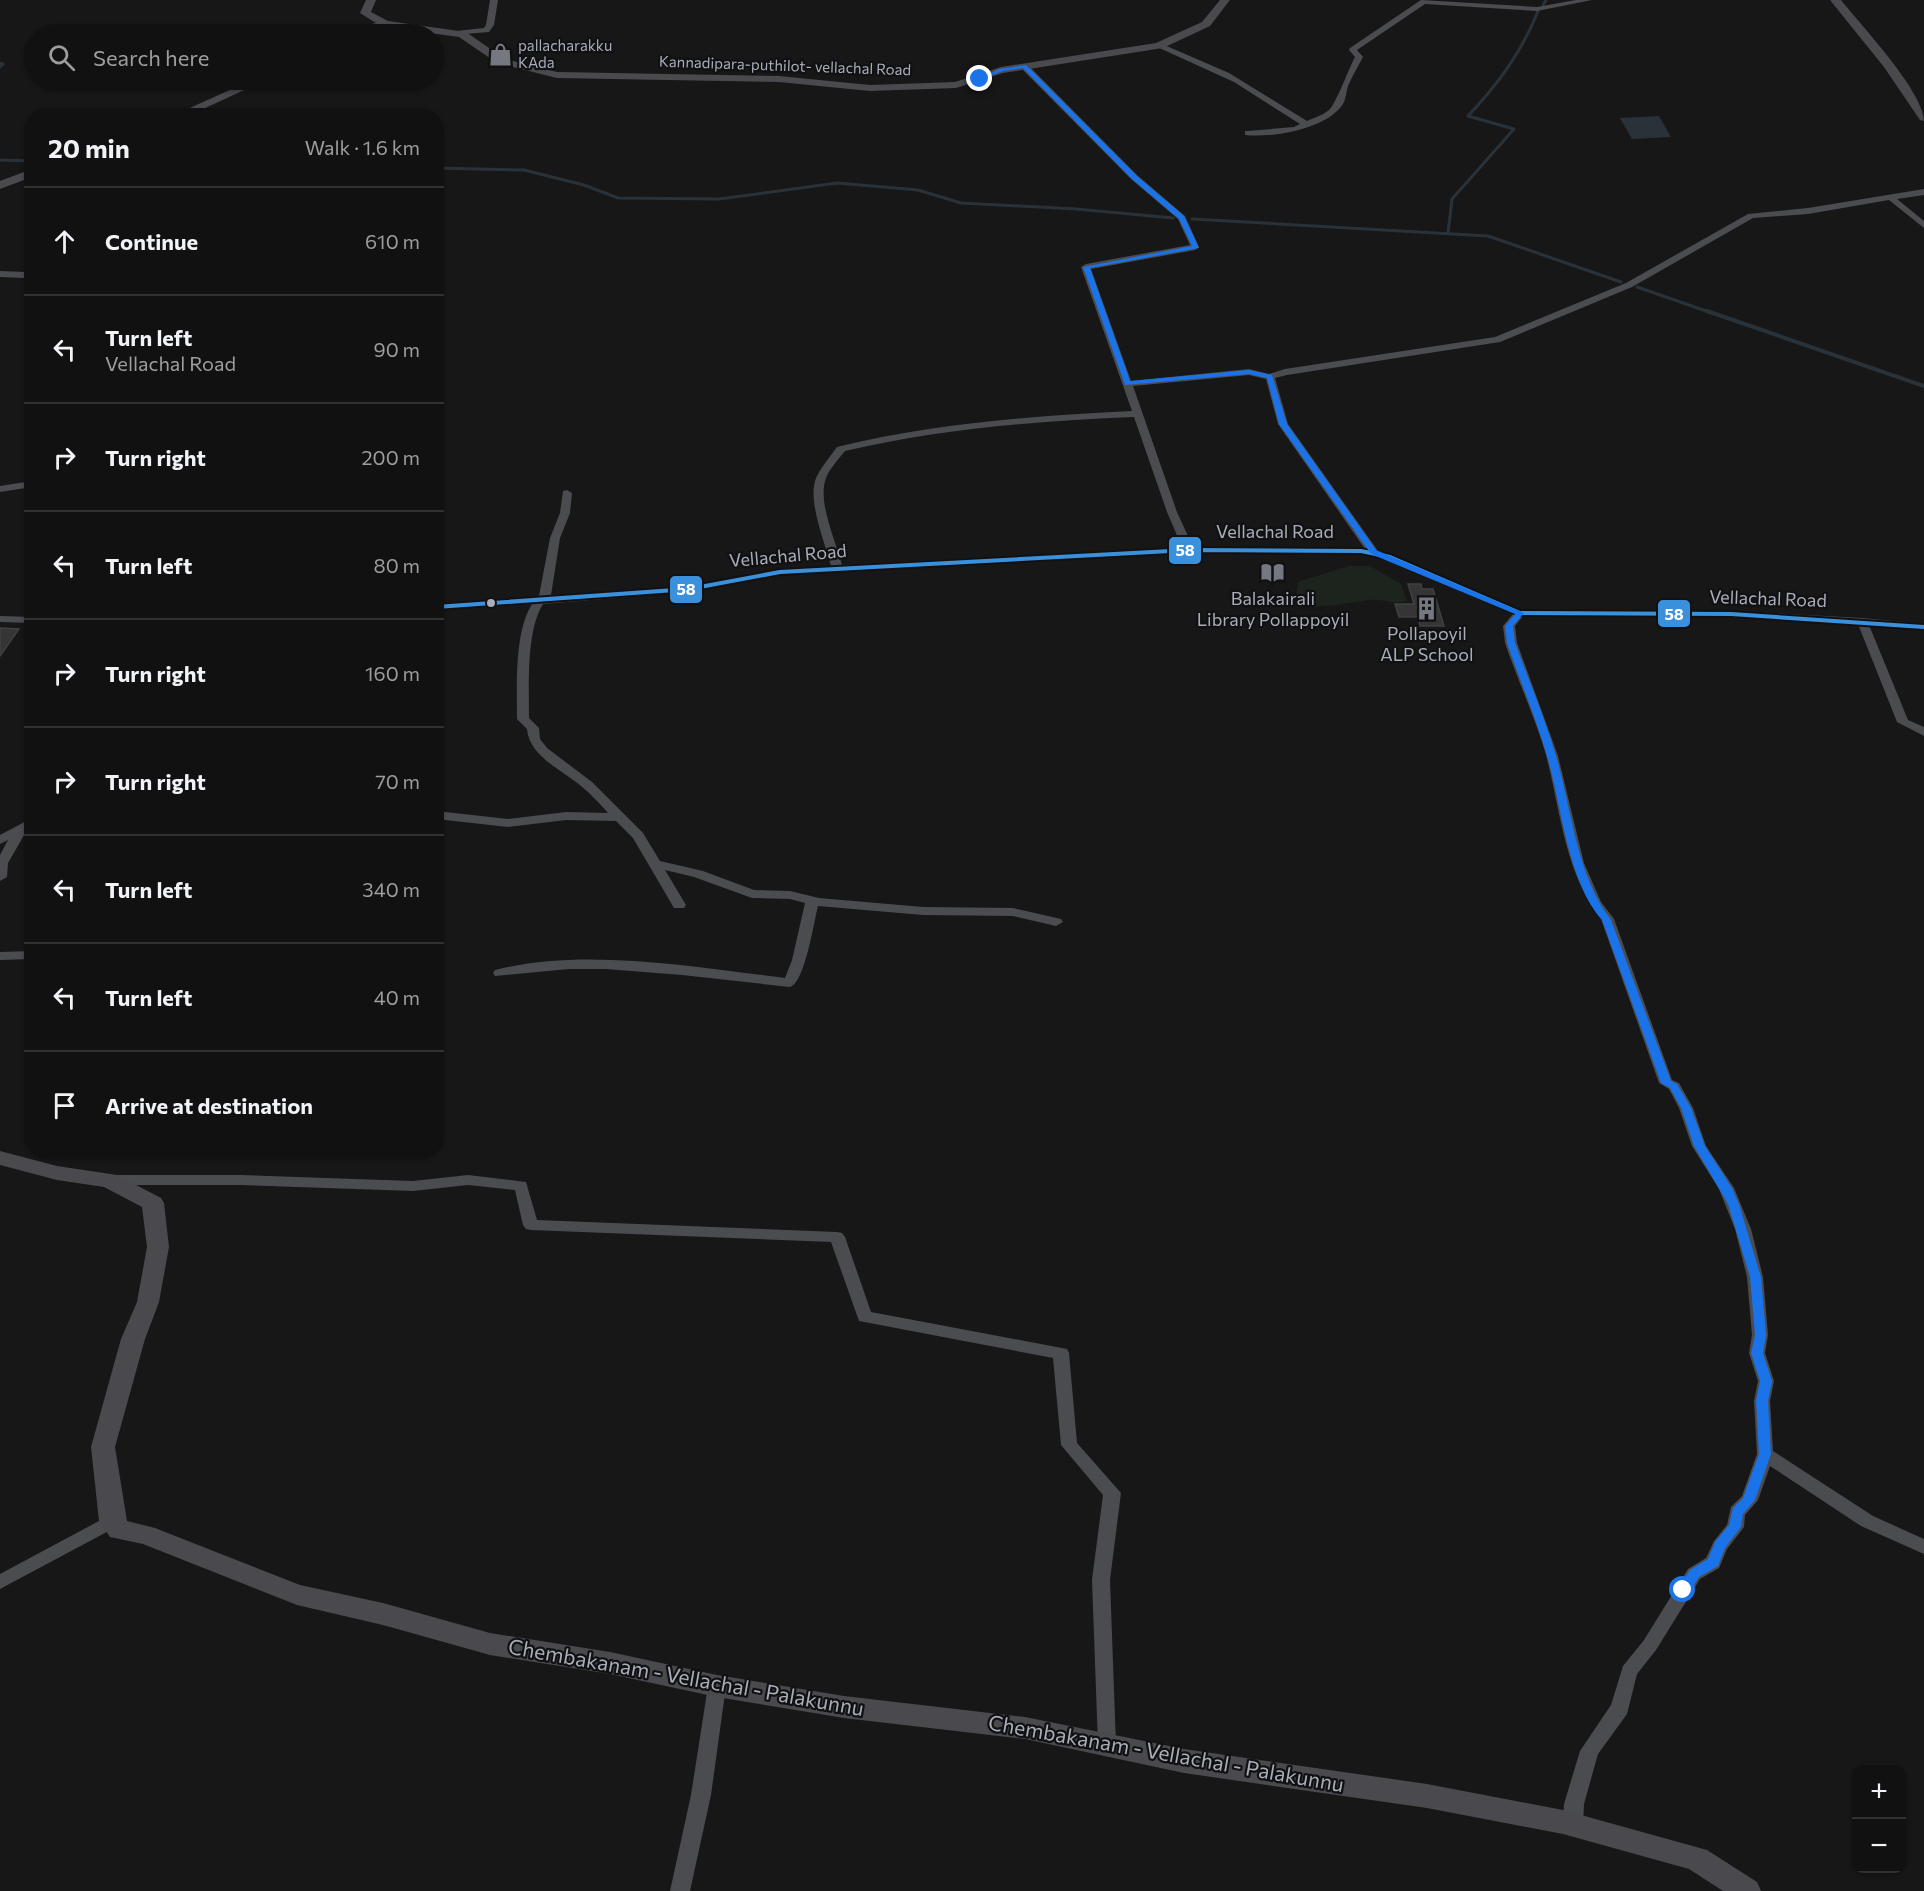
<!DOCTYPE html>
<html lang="en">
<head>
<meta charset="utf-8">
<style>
  :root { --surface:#111; --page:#1e1f1f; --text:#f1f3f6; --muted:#9c9d9f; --line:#303131 }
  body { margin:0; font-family:Commissioner,sans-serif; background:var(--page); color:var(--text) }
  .controls { position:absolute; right:18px; bottom:18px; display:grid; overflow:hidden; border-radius:12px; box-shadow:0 2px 4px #0004 }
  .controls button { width:54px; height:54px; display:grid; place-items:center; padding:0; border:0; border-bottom:2px solid var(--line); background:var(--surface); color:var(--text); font:30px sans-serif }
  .stop { position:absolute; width:18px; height:18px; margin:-14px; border:4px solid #1a73e8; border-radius:50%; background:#fff }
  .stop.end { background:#1a73e8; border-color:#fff; box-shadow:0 2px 6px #0008 }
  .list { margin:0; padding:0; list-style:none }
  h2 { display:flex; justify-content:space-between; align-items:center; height:78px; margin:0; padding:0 24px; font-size:26px }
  h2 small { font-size:20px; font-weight:400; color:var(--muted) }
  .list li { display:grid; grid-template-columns:39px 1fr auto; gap:18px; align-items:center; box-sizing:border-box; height:108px; padding:0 24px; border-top:2px solid var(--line) }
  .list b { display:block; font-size:22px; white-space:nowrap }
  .list p { margin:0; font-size:20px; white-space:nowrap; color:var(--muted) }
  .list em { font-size:20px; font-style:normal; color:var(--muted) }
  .icon { flex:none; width:33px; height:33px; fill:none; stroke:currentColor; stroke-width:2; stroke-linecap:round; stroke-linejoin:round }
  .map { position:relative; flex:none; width:1924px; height:1891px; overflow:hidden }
  .search { position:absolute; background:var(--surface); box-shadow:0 2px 4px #0004; left:24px; top:24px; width:420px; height:66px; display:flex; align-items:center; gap:15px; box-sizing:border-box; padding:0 21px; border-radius:33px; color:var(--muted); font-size:22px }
  .panel { position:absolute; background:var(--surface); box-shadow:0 2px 4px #0004; left:24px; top:108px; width:420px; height:1050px; border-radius:24px }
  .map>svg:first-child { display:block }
  .green { fill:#1d241e }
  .water { fill:#2a3239 }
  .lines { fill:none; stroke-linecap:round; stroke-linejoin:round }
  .stream-far1 { stroke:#2a3239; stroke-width:3 }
  .stream { stroke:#2a3239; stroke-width:4 }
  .building { fill:#353536; stroke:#3f4043; stroke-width:1.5 }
  .street { fill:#4b4c50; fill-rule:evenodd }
  .secondary { fill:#4a4a4e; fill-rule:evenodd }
  .bus-1-casing { stroke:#111113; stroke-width:8 }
  .bus-1 { stroke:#3a90db; stroke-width:4 }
  .route { fill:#1a73e8 }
  .bus-dot { fill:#a8adb8; stroke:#111113; stroke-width:2 }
  .labels { text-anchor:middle; stroke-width:4.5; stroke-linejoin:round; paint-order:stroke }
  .far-poi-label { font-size:15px; fill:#a8adb8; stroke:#111113; text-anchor:start }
  .far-street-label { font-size:15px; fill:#a8adb8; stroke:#111113 }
  .street-label { font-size:18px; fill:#a8adb8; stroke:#111113 }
  .poi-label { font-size:18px; fill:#a8adb8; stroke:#111113 }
  .near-street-label { font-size:21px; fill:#a8adb8; stroke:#111113 }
  .line-badge { stroke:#111113; stroke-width:2 }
  .badge-label { font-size:16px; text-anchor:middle; font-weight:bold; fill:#fff }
</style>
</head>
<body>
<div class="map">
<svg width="1924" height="1891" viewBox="0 0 1924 1891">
  <rect width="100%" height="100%" fill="#171717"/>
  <!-- green -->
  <path class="green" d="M1349 566H1370L1401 584 1407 601C1393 605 1382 598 1369 600 1347 603 1328 607 1306 607L1296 596 1298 582Z"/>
  <!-- water -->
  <path class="water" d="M1659 116 1671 137 1632 139 1620 118Z"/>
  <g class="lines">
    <!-- stream-far1 -->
    <path class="stream-far1" d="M1543 5 1546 0
      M0 63 3 64 0 67
      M0 160 32 161
      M436 168 524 170 584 185 618 198 719 199 837 183 918 190 961 203 1076 209 1173 218
      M1192 219 1488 236 1621 282
      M1448 233 1452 199 1514 129 1468 116C1498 84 1522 52 1538 11
      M1637 287 1712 313"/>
    <!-- stream -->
    <path class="stream" d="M1707 311 1924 386"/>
  </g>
  <!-- building -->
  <path class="building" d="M1408 584H1421L1422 589H1433L1444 626H1420L1418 617H1399L1395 604H1414Z
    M0 628 19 629 0 656Z"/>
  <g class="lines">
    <!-- street -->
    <path class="street" d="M490 0H498L494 25 489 32 453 35V31H456L484 28 486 25Z
      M1421 0 1537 7 1576 0H1592L1537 11 1425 4 1357 50 1363 57C1358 67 1352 76 1348 86 1346 92 1346 99 1343 104 1327 129 1273 138 1245 135V131H1248L1294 127 1300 124 1234 82 1155 46 1162 44 1229 73 1307 121C1314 118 1323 115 1329 110 1336 104 1349 68 1355 57L1349 50 1350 48Z
      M1021 64H1027L1137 175 1185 216 1199 247 1195 250 1091 269 1131 381 1249 369 1269 374 1285 369 1495 337 1626 283 1748 214 1808 208 1924 189V195L1897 199 1924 221V228L1889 200 1808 214 1753 218 1632 287 1500 342 1287 375 1275 378 1288 424 1378 551 1394 555 1522 610 1731 611 1862 618 1924 624V630L1869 625 1908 720 1924 727V736L1897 722 1858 624 1731 617 1523 616 1515 626 1517 643 1558 756 1584 863 1601 902 1614 919 1672 1080 1679 1083 1693 1108 1706 1146 1734 1188 1751 1229 1763 1277 1768 1335 1765 1353 1774 1381 1770 1401 1773 1451 1873 1516 1924 1539V1554L1861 1526 1770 1466 1758 1500 1745 1515 1744 1527 1727 1549 1719 1568 1700 1579 1656 1650 1637 1674 1627 1714 1598 1754 1584 1804 1583 1825 1580 1831 1573 1834 1566 1831 1563 1825 1564 1804 1580 1751 1611 1705 1623 1666 1644 1640 1688 1569 1706 1558 1714 1541 1727 1525 1731 1507 1742 1496 1757 1454 1754 1401 1758 1381 1749 1353 1752 1335 1747 1277 1735 1229 1719 1189 1692 1146 1679 1108 1669 1089 1659 1083 1601 919C1564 871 1561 812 1546 755 1535 717 1518 681 1505 643L1503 626 1513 614 1387 560 1361 554 1189 553 780 575 689 592 543 604C526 631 529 686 529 718L539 728 540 739 547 748 592 782 643 833 660 861 703 871 754 890 790 891 819 898 923 907 1013 908 1061 919 1063 922 1056 926 1013 916 923 915 818 906C814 921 805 983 790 987L682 975 606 969H569L495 976 493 973 495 970C583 947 695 967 785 978L792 960 805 903 790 899 752 898 694 877 665 870 686 905 684 908H674L633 838 616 821 566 820 508 827 436 819V811L508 819 566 812 608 813C600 804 591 794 581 786 562 770 529 756 527 729L517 719C517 685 514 633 532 604L436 610V604L539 596 550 538 560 513 563 491 567 490 572 493 570 513 560 538 551 595 689 586 780 569 831 566C825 542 807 501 816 478 821 467 830 457 837 447 934 423 1032 416 1132 411L1081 267 1086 264 1190 245 1178 219 1131 179 1021 68ZM1249 375 1266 379 1278 424 1365 549 1193 547 1177 512 1133 386ZM1134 417 1167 512 1182 547 842 565C836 541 817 502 826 478 830 468 838 460 845 451 940 429 1036 421 1134 417Z
      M0 271 24 272 29 275 24 278 0 277Z
      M32 481V487L0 492V486Z
      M0 616 32 617V623L0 622Z
      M32 818V828L27 830 8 863 7 877 0 881V855L8 840 0 844V835Z
      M32 951V959L0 960V952Z
      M109 1175H242L413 1181 468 1175 526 1182 537 1220 837 1232 842 1233 845 1237 871 1312 1067 1349 1069 1353 1077 1443 1121 1493 1110 1580 1116 1745 1114 1751 1107 1753 1100 1751 1098 1745 1092 1580 1103 1495 1061 1445 1053 1358 859 1321 831 1242 531 1230 526 1229 523 1225 515 1190 468 1185 413 1191 242 1185H109L104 1184 101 1180 104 1176Z
      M112 1514 118 1516 121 1521 118 1526 0 1589V1574Z
      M717 1678 724 1681 726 1686 711 1795 690 1891H670L691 1795 708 1686 710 1681Z"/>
    <!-- secondary -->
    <path class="secondary" d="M366 0H376L371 12 388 21 466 32 505 59 557 72 779 76 870 85 955 82 1001 67 1156 43 1202 22 1220 0H1230L1210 26 1163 48 1003 73 956 88 870 91 779 82 557 78 497 63 459 37 386 27 350 34H331L332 32 376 23 360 13Z
      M1830 0H1841C1861 25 1924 92 1924 121L1920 120 1884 67Z
      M252 80H266L188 116H172Z
      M32 169V177L0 189V181Z
      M0 1151 57 1166 117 1175 161 1198 164 1203 169 1247 159 1302 145 1339 115 1447 127 1521 155 1528 300 1585 383 1603 490 1633 610 1652 717 1675 844 1696 1025 1717 1184 1749 1427 1784 1563 1810 1707 1850 1757 1882 1761 1891H1723L1689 1869 1563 1834 1427 1808 1184 1773 1025 1739 844 1718 717 1697 610 1674 490 1655 383 1625 297 1605 143 1544 110 1537 99 1521 91 1447 121 1339 137 1302 147 1247 142 1207 104 1187 57 1180 0 1165Z"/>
    <defs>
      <path id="bus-1" d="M436 607 689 589 780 572 1189 550 1361 551 1390 557 1520 613 1731 614 1924 627"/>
    </defs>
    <!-- bus-1 casing -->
    <use href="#bus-1" class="bus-1-casing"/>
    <!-- bus-1 -->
    <use href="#bus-1" class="bus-1"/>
  </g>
  <!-- route -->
  <path class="route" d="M1026 65 1137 176 1184 216 1199 248 1090 268 1130 381 1249 370 1272 375 1287 424 1376 550 1524 613 1513 626 1515 643C1529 681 1545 718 1556 756 1572 810 1576 874 1611 920L1671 1081 1677 1084 1691 1108 1705 1146 1732 1188 1739 1204 1761 1277 1766 1335 1763 1353 1772 1381 1768 1401 1771 1454 1755 1500 1743 1514 1741 1527 1725 1548 1718 1566 1699 1577 1688 1594H1679L1677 1590 1690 1570 1708 1559 1715 1542 1729 1525 1733 1508 1743 1498 1759 1454 1756 1401 1760 1381 1751 1353 1755 1335 1750 1277 1728 1204 1694 1146 1681 1108 1670 1088 1661 1083 1602 920C1567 880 1562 806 1547 756 1536 718 1520 681 1507 643L1505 626 1515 614 1371 554 1279 424 1267 378 1249 374 1125 385 1083 267 1192 246 1179 219 1132 179 1023 68 1003 71 980 80 978 79 999 69Z"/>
  <!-- icons -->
  <defs>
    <symbol id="shop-bare" viewBox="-9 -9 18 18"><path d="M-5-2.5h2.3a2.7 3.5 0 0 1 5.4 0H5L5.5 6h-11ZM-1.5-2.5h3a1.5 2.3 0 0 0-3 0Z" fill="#757880" stroke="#111113" stroke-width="2.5" paint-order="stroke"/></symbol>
    <symbol id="library-bare" viewBox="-9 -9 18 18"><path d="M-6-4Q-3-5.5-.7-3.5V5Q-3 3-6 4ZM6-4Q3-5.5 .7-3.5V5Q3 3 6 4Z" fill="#757880" stroke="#111113" stroke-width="2.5" paint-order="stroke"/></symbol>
    <symbol id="building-bare" viewBox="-9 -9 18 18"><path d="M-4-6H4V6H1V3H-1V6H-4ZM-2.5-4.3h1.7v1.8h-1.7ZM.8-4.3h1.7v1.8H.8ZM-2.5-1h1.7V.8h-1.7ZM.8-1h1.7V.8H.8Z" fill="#757880" stroke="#111113" stroke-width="2.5" paint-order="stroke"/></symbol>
  </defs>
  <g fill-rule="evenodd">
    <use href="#shop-bare" x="484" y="38" width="33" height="33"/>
    <use href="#library-bare" x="1256" y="556" width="33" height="33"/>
    <use href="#building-bare" x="1410" y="592" width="33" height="33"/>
  </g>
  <!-- markers -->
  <circle class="bus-dot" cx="491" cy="603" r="5"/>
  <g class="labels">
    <!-- far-poi labels -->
    <g class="far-poi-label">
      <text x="518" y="51">pallacharakku<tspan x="518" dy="17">KAda</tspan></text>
    </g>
    <!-- far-street labels -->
    <g class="far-street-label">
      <text transform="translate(785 66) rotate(2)" y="5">Kannadipara-puthilot- vellachal Road</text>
    </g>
    <!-- street labels -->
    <g class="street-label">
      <text x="1275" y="538">Vellachal Road</text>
      <text transform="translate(788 556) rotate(-5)" y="6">Vellachal Road</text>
      <text transform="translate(1768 599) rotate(2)" y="6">Vellachal Road</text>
    </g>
    <!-- poi labels -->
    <g class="poi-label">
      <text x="1273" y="605">Balakairali<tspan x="1273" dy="21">Library Pollappoyil</tspan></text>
      <text x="1427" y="640">Pollapoyil<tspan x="1427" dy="21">ALP School</tspan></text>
    </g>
    <!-- near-street labels -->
    <g class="near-street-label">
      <text transform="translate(686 1678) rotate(10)" y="7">Chembakanam - Vellachal - Palakunnu</text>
      <text transform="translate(1166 1754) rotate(10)" y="7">Chembakanam - Vellachal - Palakunnu</text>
    </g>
  </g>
  <g class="line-badge">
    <rect x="1168" y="536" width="34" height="29" rx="6" fill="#3a90db"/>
    <rect x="669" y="575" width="34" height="29" rx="6" fill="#3a90db"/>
    <rect x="1657" y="599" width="34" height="29" rx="6" fill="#3a90db"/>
  </g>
  <g class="badge-label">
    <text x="1185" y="556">58</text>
    <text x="686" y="595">58</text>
    <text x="1674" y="620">58</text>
  </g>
</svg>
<div class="controls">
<button>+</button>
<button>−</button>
</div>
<div class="stop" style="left:1683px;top:1590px"></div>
<div class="stop end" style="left:980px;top:79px"></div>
<div class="search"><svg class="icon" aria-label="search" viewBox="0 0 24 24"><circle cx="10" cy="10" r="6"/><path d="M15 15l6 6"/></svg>Search here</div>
<section class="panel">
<h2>20 min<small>Walk · 1.6 km</small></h2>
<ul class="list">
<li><svg class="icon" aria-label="ahead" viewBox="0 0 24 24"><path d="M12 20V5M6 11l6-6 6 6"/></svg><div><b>Continue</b></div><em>610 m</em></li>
<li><svg class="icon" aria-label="left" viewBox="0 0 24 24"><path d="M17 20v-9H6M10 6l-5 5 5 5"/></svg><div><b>Turn left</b><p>Vellachal Road</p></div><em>90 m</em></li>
<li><svg class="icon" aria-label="right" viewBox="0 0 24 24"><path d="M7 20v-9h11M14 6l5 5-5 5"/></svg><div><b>Turn right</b></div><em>200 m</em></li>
<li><svg class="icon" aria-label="left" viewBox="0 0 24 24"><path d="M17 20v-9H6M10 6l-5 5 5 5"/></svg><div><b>Turn left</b></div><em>80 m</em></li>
<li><svg class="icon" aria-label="right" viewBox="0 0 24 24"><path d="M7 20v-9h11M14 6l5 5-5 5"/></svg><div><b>Turn right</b></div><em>160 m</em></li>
<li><svg class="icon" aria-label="right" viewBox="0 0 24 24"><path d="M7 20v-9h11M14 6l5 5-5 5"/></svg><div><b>Turn right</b></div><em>70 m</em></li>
<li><svg class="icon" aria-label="left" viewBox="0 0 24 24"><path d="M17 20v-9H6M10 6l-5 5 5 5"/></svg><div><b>Turn left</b></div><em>340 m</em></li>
<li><svg class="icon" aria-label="left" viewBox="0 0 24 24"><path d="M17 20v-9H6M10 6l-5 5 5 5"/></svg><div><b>Turn left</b></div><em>40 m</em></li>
<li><svg class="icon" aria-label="arrive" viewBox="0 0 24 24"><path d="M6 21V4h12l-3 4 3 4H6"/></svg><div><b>Arrive at destination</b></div></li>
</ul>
</section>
</div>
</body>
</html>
